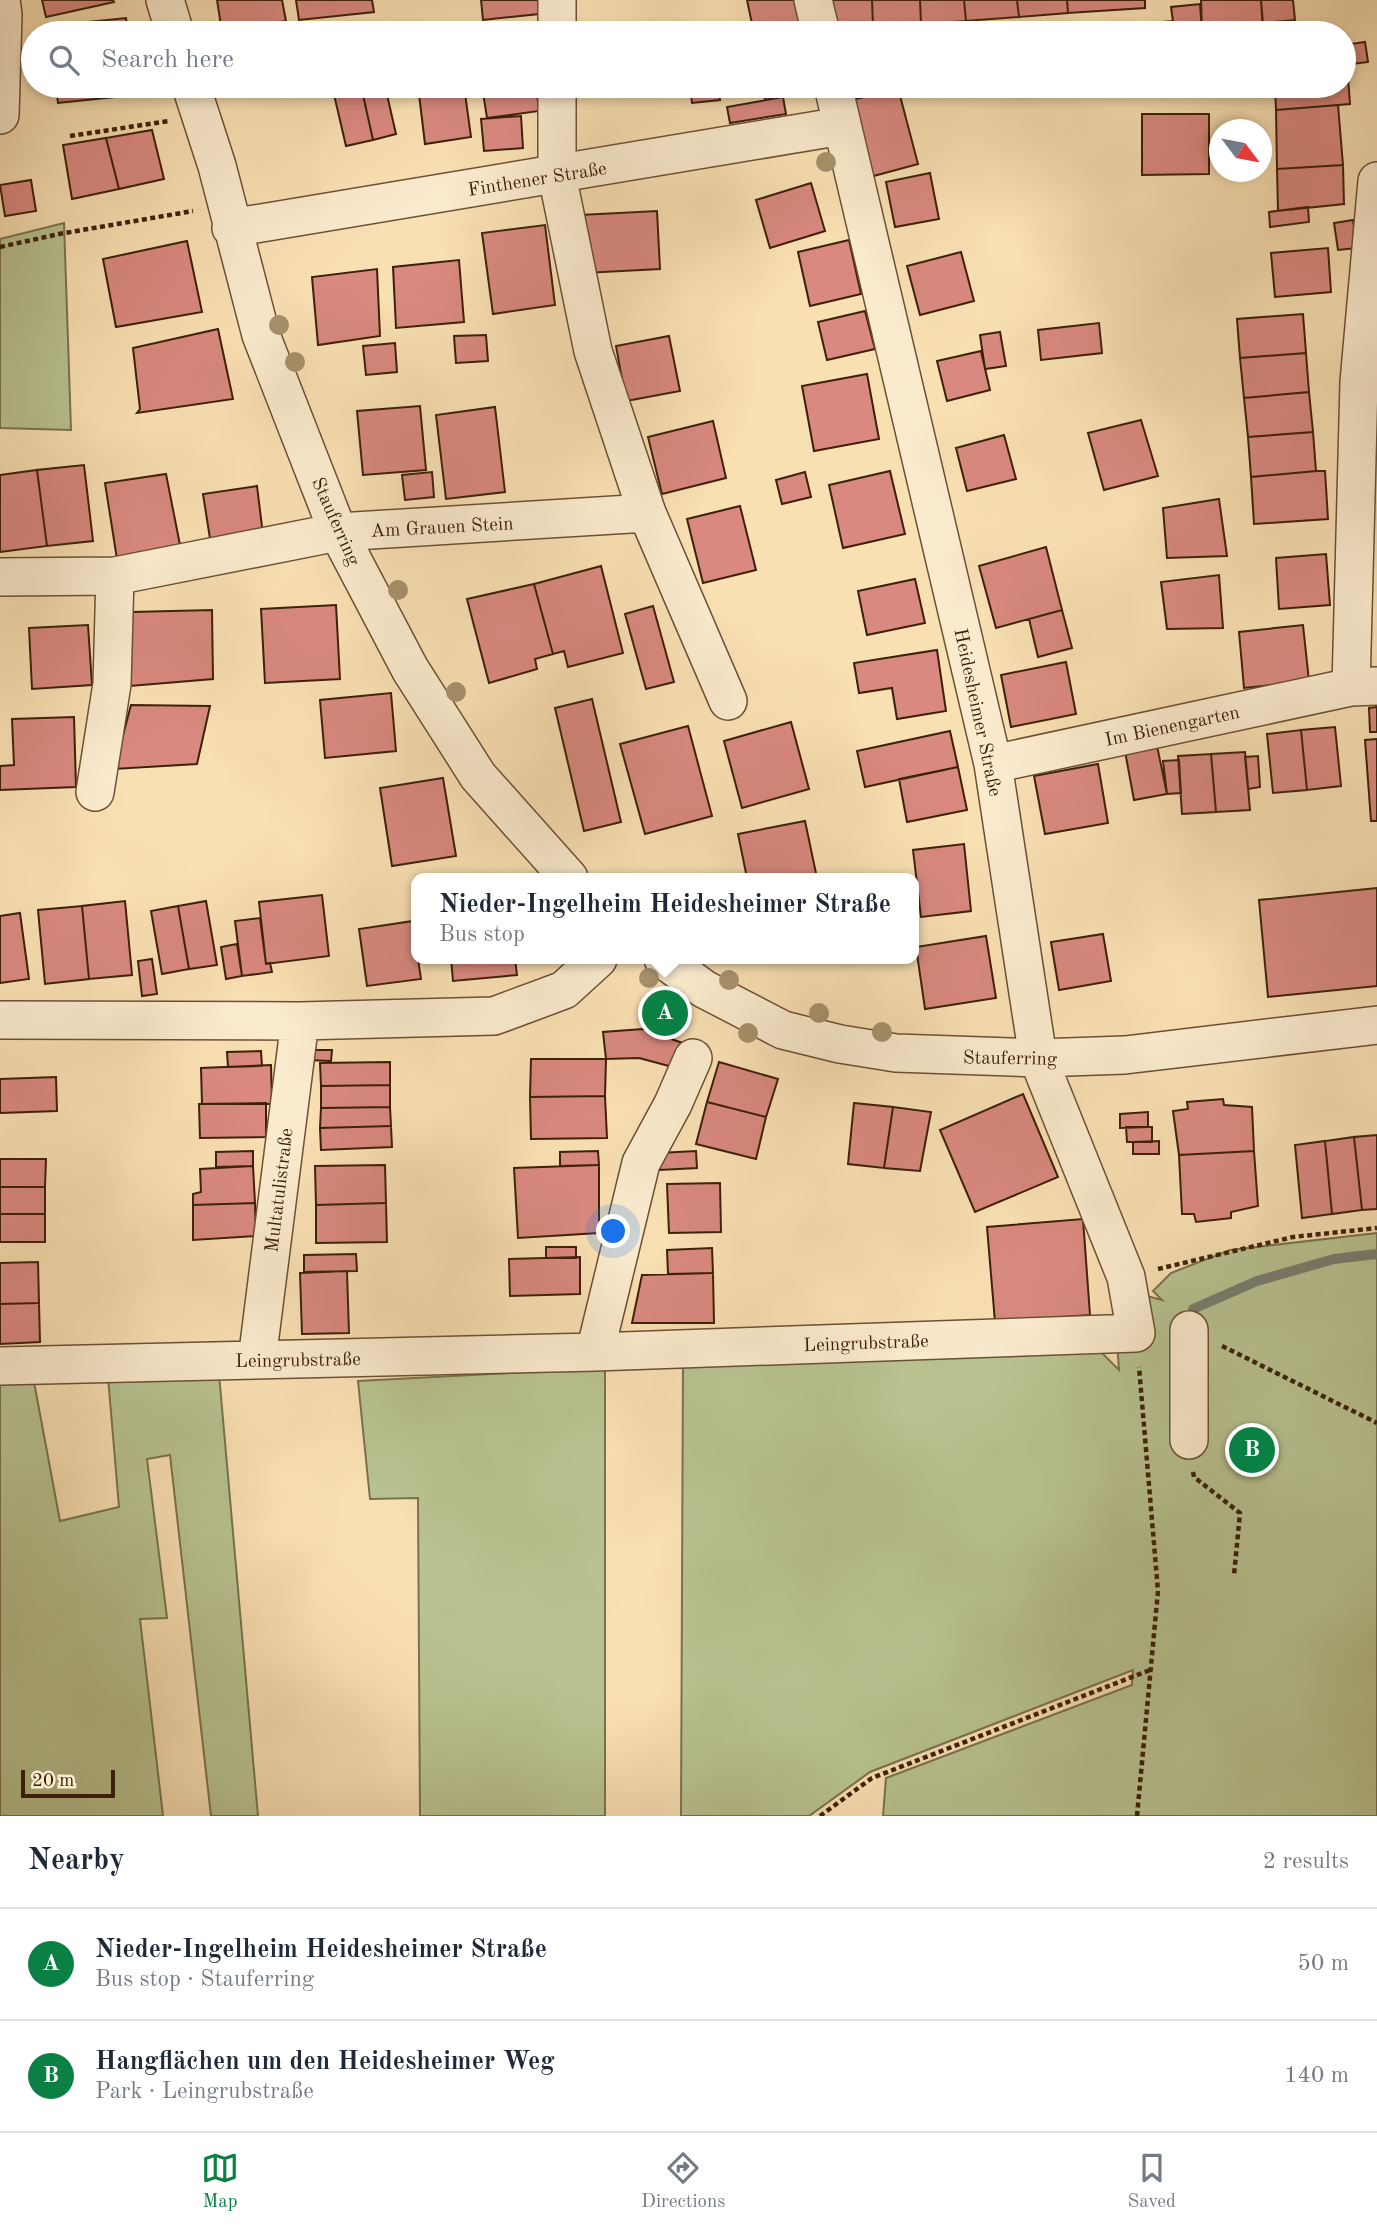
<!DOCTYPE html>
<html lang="en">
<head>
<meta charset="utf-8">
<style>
  :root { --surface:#fff; --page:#f6f6f7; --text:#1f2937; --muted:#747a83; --line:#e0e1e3; --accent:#0b8043 }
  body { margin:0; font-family:"Old Standard TT",serif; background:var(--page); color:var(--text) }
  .compass { position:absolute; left:1209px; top:119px; width:63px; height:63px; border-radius:50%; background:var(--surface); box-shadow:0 4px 10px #0003; rotate:122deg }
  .scale { position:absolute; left:21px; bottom:18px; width:94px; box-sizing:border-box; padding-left:7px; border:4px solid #3d200a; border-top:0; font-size:19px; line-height:24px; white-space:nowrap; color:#3d200a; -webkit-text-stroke:5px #fbebce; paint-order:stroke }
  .you { position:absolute; left:614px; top:1232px; width:24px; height:24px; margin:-18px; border:5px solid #fff; border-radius:50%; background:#1a73e8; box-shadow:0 0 0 10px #1a73e833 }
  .badge { display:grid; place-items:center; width:46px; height:46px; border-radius:50%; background:var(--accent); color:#fff; font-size:23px; font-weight:700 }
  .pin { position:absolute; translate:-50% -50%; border:4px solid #fff; box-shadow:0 2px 7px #0006 }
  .popup { position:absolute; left:411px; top:873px; width:508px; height:91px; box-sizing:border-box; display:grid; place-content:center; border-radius:14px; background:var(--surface); filter:drop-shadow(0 2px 5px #0005); font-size:23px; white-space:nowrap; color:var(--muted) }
  .popup b { font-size:26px; color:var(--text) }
  .popup::after { content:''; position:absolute; left:50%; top:100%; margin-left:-14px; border:14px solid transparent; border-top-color:var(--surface) }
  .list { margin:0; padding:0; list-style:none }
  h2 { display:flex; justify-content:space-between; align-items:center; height:91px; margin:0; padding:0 28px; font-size:30px }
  h2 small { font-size:23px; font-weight:400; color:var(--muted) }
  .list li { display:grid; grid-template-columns:46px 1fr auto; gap:21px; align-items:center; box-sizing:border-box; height:112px; padding:0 28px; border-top:2px solid var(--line) }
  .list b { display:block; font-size:26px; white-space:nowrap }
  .list p { margin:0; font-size:23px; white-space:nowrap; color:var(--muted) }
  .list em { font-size:23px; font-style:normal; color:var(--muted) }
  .icon { flex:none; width:38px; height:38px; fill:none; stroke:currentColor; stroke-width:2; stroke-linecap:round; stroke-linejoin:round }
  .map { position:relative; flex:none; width:1377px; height:1816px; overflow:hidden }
  .search { position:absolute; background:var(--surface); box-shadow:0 4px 10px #0003; left:21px; right:21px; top:21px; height:77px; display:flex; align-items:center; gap:18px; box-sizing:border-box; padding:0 24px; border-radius:38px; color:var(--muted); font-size:26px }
  .sheet { height:315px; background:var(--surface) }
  nav { display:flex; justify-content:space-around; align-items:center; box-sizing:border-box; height:98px; border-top:2px solid var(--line); background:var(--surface); font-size:19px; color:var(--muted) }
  nav a { display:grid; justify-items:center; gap:4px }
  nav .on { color:var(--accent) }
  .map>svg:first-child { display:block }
  .green { fill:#b8c391; stroke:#7a724e; stroke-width:2 }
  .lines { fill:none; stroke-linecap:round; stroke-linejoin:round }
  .stream { stroke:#777e6f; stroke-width:10 }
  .building { fill:#d9897f; stroke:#3d200a; stroke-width:2 }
  .minor-casing { stroke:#6c5034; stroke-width:40 }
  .path { stroke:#3d200a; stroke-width:4.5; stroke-dasharray:5 3.5; stroke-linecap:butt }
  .minor { stroke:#fbebce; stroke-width:37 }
  .tree { fill:#a6916c }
  .labels { text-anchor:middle; stroke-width:7; stroke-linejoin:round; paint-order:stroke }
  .street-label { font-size:19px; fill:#3d200a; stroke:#fbebce }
</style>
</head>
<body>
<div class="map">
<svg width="1377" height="1816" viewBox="0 0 1377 1816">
  <rect width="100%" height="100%" fill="#f9e0b3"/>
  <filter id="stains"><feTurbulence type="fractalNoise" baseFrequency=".00286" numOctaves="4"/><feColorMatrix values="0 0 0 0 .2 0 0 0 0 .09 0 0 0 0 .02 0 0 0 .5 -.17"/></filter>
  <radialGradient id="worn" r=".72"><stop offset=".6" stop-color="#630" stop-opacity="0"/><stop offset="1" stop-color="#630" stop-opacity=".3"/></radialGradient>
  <!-- green -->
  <path class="green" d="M64 223 71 430 0 428V239Z
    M1377 1233V1816H883L886 1778 1132 1685 1133 1670 870 1772 809 1816H681L683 1363 1097 1348 1119 1370 1113 1287 1162 1300 1153 1291 1171 1273 1230 1250Z
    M605 1368V1816H420L418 1498 370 1499 358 1381Z
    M219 1374 258 1816H211L170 1455 147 1459 167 1618 140 1619 163 1816H0V1380L34 1382 60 1521 119 1507 108 1377Z"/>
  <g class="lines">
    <!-- stream -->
    <path class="stream" d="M1193 1309 1257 1281 1334 1259 1377 1254"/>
  </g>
  <!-- building -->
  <path class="building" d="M42 0H113L114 2 46 17Z
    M217 0H282L286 21 222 32Z
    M296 0H372L374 12 299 20Z
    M481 0H538L539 14 483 20Z
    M747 0H795L800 25 754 33Z
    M829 0H872L873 26 830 28Z
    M872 0H920L921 24 873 26Z
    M920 0H964L966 21 921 24Z
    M964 0H1017L1019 17 966 21Z
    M1017 0H1067L1068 13 1019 17Z
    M1067 0H1145V8L1068 13Z
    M1201 0H1261L1263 33H1202Z
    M1261 0H1293L1295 20 1263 23Z
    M1200 4 1202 33H1142V24L1173 21 1171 7Z
    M126 18 128 33H51L50 26Z
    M800 25 801 33H757Z
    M1365 42 1368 62 1344 65V45Z
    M1347 64 1350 104 1276 110 1275 86H1344V65Z
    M56 86H133L134 95 58 103Z
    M332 86H361L373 140 346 146Z
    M361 86H385L396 134 373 140Z
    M418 86H464L471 137 425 144Z
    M482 86H536L539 111 487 118Z
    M690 86H718L720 100 692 103Z
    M763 86H813L814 91 765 100Z
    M898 88 918 164 870 177 849 101Z
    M783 97 786 114 730 123 727 107Z
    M1338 105 1343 165 1277 169 1276 110Z
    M1142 114H1209V174L1142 175Z
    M521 116 523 148 484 151 481 119Z
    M152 130 164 179 119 189 106 138Z
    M106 138 119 189 72 199 63 145Z
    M1343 165 1344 204 1278 211 1277 169Z
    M930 173 939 219 895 227 886 182Z
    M31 180 36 211 5 216 0 185Z
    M811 183 825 231 770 248 756 200Z
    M1308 207 1309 222 1270 227 1269 212Z
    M657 211 660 269 584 273 580 215Z
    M1353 220 1357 248 1338 250 1334 223Z
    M545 225 555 305 493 314 482 233Z
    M849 240 861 294 810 306 798 252Z
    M187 241 202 312 116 327 103 259Z
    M1328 248 1331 292 1275 297 1271 253Z
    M961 252 974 301 920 315 907 266Z
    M459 260 464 322 396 328 393 267Z
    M377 269 380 336 318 345 312 277Z
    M865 311 875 349 827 360 818 322Z
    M1303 314 1306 353 1240 358 1237 319Z
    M1099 323 1102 353 1041 360 1038 330Z
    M218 329 233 399 137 413 140 409 133 348Z
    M1000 332 1006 366 985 369 980 335Z
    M486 335 488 361 456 363 454 336Z
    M669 336 680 391 626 401 616 346Z
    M395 343 397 372 366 375 363 346Z
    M981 351 990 390 947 401 937 361Z
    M1306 353 1309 392 1244 398 1240 358Z
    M867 374 879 439 814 451 802 386Z
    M1309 392 1313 432 1248 437 1244 398Z
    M420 406 426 470 363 475 357 411Z
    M495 407 505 492 446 499 436 415Z
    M1141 420 1158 476 1104 490 1088 433Z
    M713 421 726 478 662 494 648 437Z
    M1313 432 1316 471 1251 477 1248 437Z
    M1004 435 1016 479 967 491 956 448Z
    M84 465 93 541 47 546 37 470Z
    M37 470 47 546 0 552V475Z
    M890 471 905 534 843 548 829 485Z
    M1316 471H1325L1328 519 1254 524 1251 477Z
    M432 472 434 497 405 500 402 475Z
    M805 472 811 497 782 504 776 480Z
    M166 474 180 545 117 559 105 483Z
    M257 486 263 535 211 545 203 494Z
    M1219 499 1227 556 1167 558 1163 508Z
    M740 506 756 570 703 583 687 519Z
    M1046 547 1062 610 996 628 979 566Z
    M1326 554 1330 605 1279 609 1276 558Z
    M601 566 623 653 568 667 564 651 553 654 534 584Z
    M1219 575 1223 628 1167 629 1161 582Z
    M915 579 925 623 867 635 858 591Z
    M534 584 553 654 535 659 537 669 489 683 467 599Z
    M336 605 340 679 265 683 261 609Z
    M653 606 674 682 646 689 625 614Z
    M212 610 213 679 130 686 132 612Z
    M1062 610 1072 648 1038 657 1029 619Z
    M88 625 92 685 32 689 29 628Z
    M1303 625 1309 681 1244 688 1239 632Z
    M937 650 946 711 897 719 892 688 859 693 854 663Z
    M1066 662 1076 714 1011 727 1001 675Z
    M391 693 396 751 325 758 320 700Z
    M592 699 621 822 584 831 555 708Z
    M131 705 210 706 197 764 114 769Z
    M1377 707V732H1370L1369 708Z
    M74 717 76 787 0 790V766L14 765 12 719Z
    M791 722 809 789 742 808 724 741Z
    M688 726 712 816 645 834 620 744Z
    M1335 727 1341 786 1307 790 1301 730Z
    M1301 730 1307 790 1273 793 1267 734Z
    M950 731 958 767 865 787 857 751Z
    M1377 739V821H1371L1365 740Z
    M1156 741 1167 794 1134 800 1124 746Z
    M1245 752 1250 810 1216 812 1211 754Z
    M1211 754 1216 812 1182 814 1178 756Z
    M1258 756 1260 787 1248 789 1245 757Z
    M1179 760 1181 793 1167 794 1163 761Z
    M1098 764 1108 823 1045 834 1034 776Z
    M958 767 967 810 907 822 899 779Z
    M443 778 456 856 392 866 380 788Z
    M805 821 817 878H747L738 834Z
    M964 844 971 911 921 917 913 850Z
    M1377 888V986L1268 997 1259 900Z
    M322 895 329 956 266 964 259 902Z
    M125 901 132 975 89 979 82 906Z
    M206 901 217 965 189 969 178 906Z
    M82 906 89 979 45 984 38 910Z
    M178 906 189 969 162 974 151 911Z
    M20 913 29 979 0 983V916Z
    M260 918 266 964 270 963 272 972 242 976 235 921Z
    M413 921 416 959H418L421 979 367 986 359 929Z
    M1103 934 1111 981 1059 990 1051 942Z
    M986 936 996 998 925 1009 916 947Z
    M237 944 242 976 226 979 221 947Z
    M152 959 157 994 142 996 138 961Z
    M451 959H515L517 975 453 981Z
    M643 1029 691 1046 684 1070 639 1058 606 1059 603 1032Z
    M307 1050H332L331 1061 307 1060Z
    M261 1051 262 1066 228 1067 227 1052Z
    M531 1059H606L605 1096 530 1097Z
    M390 1062V1085L321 1086 320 1063Z
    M719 1062 778 1079 766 1117 707 1102Z
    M271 1065 272 1104H202L201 1068Z
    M56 1077 57 1111 0 1113V1079Z
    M390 1085V1107L321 1108V1086Z
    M1023 1094 1058 1177 975 1212 940 1130Z
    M605 1096 607 1138 531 1139 530 1097Z
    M1223 1099 1224 1105 1252 1107 1254 1151 1179 1155 1173 1111 1188 1109 1187 1102Z
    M707 1102 766 1117 756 1159 696 1144Z
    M266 1103V1137L200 1138 199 1104Z
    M854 1103 893 1107 884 1168 848 1164Z
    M390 1107 391 1126 320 1128 321 1108Z
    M893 1107 931 1112 920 1171 884 1168Z
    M1148 1112V1127L1120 1128V1114Z
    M391 1126 392 1147 321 1150 320 1128Z
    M1126 1127H1152V1142H1127Z
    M1377 1135V1209L1362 1210 1354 1137Z
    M1354 1137 1362 1210 1332 1214 1325 1141Z
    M1159 1141V1154H1133V1142Z
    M1325 1141 1332 1214 1302 1218 1295 1145Z
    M253 1151V1166L216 1167V1152Z
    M598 1151 599 1165 560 1166V1152Z
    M696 1151 697 1168 660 1170 659 1153Z
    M1254 1151 1258 1206 1231 1212V1218L1196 1222 1194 1214H1182L1179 1155Z
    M0 1159H46L45 1187H0Z
    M385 1165 386 1203 316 1205 315 1166Z
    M599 1165V1233L518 1238 514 1168Z
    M253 1166 255 1203 193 1205V1194L201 1192 200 1169Z
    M720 1183 721 1232 669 1233 667 1184Z
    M0 1187H45V1214H0Z
    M255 1203 256 1236 193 1240V1205Z
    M386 1203 387 1242 316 1243V1205Z
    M0 1214H45V1242H0Z
    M1083 1219 1090 1315 995 1322 987 1227Z
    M546 1247H576V1258H546Z
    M712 1248 713 1273 668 1274 667 1250Z
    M356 1254 357 1271 304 1272V1255Z
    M580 1257V1294L510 1296 509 1259Z
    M38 1262 39 1303 0 1304V1263Z
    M347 1271 349 1333 302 1334 300 1273Z
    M713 1273 714 1323H632L642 1275Z
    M39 1303 40 1342 0 1344V1304Z"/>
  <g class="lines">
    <defs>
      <path id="minor" d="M165 0 175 33
        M557 0V33
        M813 0 821 33
        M191 86 217 166 261 335 338 532 410 669 478 776 569 878
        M557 86V175L593 351 647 513 728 701
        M0 115 3 15 1 0
        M231 228 842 126
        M0 577 115 576 338 532 647 513
        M1351 687 1359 382 1377 181
        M993 764 1351 687 1376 686
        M95 792 112 684 115 576
        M663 959 704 989 783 1030 840 1044 896 1053 1038 1058 1125 1055 1377 1025
        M0 1020 300 1021 494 1016 564 990 598 959
        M595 1352 641 1163 673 1104 693 1058
        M257 1360 300 1021
        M0 1366 595 1352 1136 1333 1126 1277 1038 1058 993 764 833 86
        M1189 1440V1330"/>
    </defs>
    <!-- minor casing -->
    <use href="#minor" class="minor-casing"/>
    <!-- path -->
    <path class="path" d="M70 136 169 121
      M0 247 59 234 193 211
      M1158 1269 1293 1237 1377 1228
      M1222 1346 1377 1423
      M1193 1472 1194 1477 1240 1513 1234 1575
      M820 1816 872 1778 1150 1670
      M1137 1816 1158 1591 1139 1367"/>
    <!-- minor -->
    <use href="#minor" class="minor"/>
  </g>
  <!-- trees -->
  <g class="tree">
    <circle cx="826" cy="162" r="10"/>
    <circle cx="279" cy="325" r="10"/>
    <circle cx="295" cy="362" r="10"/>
    <circle cx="398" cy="590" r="10"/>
    <circle cx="456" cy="692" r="10"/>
    <circle cx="649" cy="978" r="10"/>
    <circle cx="729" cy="980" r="10"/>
    <circle cx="819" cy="1013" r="10"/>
    <circle cx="882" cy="1032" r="10"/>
    <circle cx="748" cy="1033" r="10"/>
  </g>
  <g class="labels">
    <!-- street labels -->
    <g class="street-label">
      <text transform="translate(537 178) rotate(-9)" y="7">Finthener Straße</text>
      <text transform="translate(337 521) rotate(66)" y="7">Stauferring</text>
      <text transform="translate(442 526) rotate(-3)" y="7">Am Grauen Stein</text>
      <text transform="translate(979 712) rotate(78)" y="7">Heidesheimer Straße</text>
      <text transform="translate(1172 725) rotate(-12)" y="7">Im Bienengarten</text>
      <text transform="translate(1010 1057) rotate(1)" y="7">Stauferring</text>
      <text transform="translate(278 1190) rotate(-83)" y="7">Multatulistraße</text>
      <text transform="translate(866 1342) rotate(-2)" y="7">Leingrubstraße</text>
      <text transform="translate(298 1359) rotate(-1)" y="7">Leingrubstraße</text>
    </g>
  </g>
  <rect width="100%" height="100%" filter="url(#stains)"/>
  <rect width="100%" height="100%" fill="url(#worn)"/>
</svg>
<svg class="compass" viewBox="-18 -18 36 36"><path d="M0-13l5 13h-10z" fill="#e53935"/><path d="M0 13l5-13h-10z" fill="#747a83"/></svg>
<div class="scale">20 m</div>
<div class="you"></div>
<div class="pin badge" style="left:665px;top:1013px">A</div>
<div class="popup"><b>Nieder-Ingelheim Heidesheimer Straße</b>Bus stop</div>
<div class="pin badge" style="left:1252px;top:1450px">B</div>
<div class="search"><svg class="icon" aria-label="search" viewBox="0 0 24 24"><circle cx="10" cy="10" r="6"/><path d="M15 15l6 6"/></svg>Search here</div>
</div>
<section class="sheet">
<h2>Nearby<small>2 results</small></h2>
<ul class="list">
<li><span class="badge">A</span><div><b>Nieder-Ingelheim Heidesheimer Straße</b><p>Bus stop · Stauferring</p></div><em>50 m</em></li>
<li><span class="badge">B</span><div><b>Hangflächen um den Heidesheimer Weg</b><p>Park · Leingrubstraße</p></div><em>140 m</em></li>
</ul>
</section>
<nav>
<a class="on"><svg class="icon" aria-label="map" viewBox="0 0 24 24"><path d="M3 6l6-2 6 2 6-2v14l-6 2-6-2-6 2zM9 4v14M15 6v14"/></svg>Map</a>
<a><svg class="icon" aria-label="directions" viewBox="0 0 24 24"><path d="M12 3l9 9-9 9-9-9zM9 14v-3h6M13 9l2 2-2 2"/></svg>Directions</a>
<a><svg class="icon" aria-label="saved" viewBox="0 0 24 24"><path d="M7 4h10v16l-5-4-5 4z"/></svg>Saved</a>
</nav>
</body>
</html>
